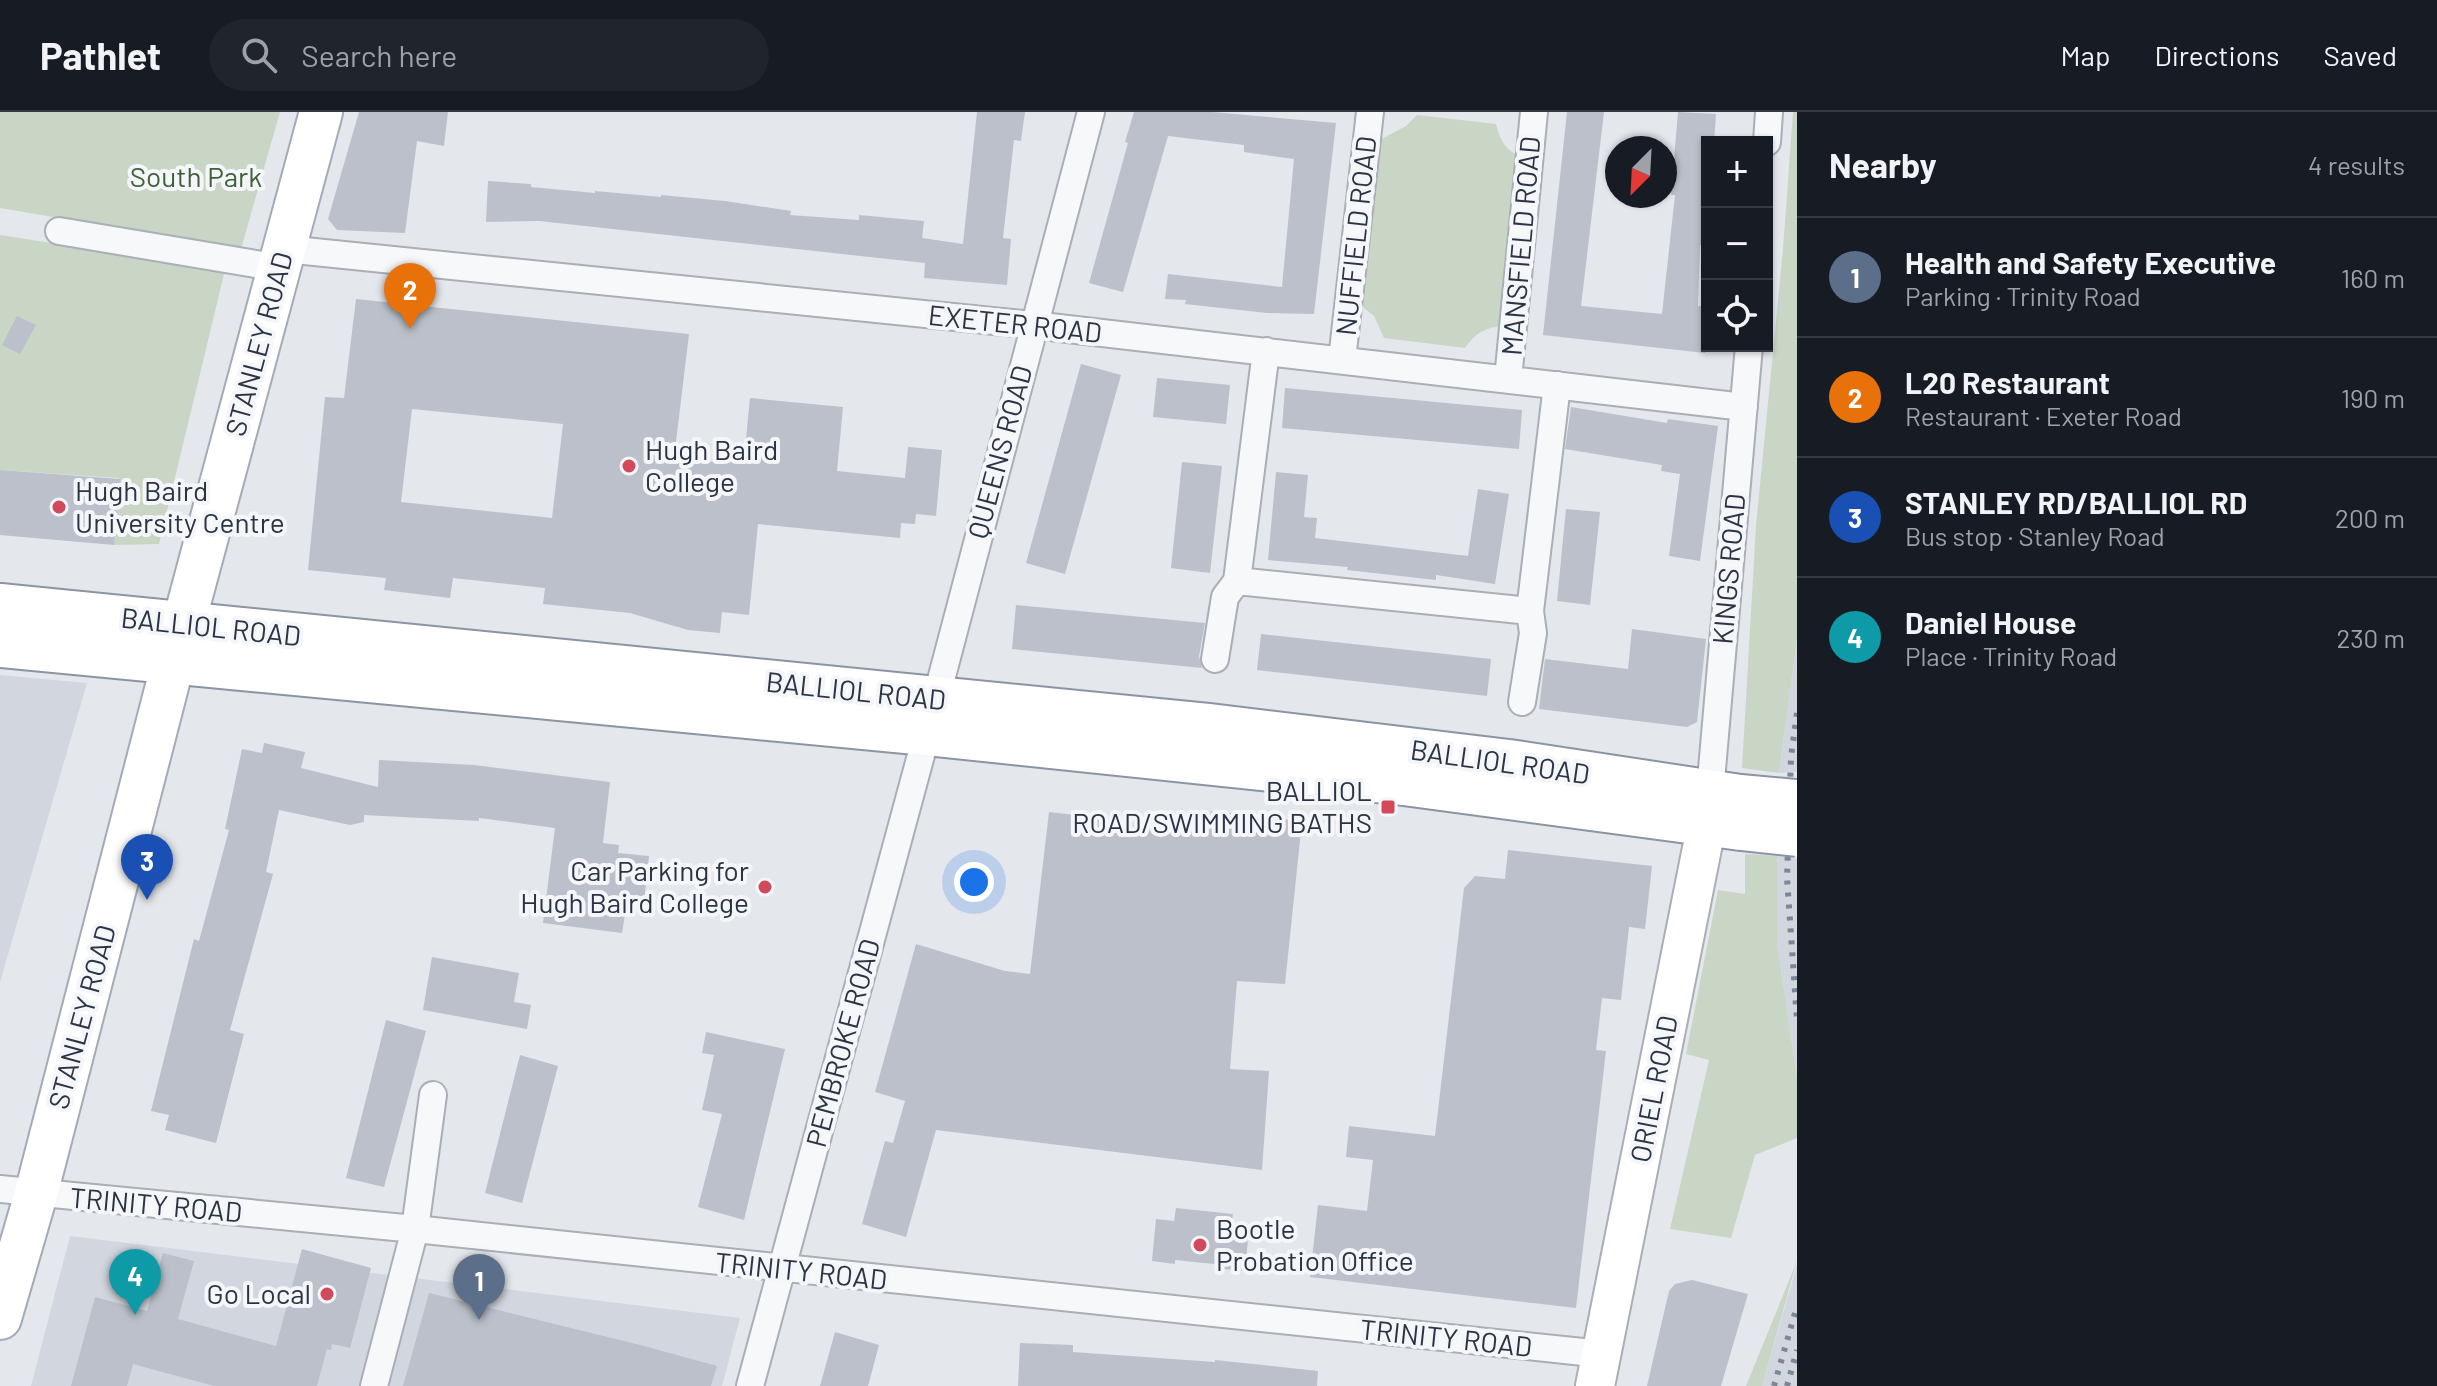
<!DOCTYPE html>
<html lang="en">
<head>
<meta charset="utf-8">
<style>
  :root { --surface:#171b24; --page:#20242c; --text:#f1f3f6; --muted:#9ea1a6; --line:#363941; --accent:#7c3aed }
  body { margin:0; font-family:Barlow,sans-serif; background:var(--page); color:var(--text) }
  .controls { position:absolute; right:24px; top:24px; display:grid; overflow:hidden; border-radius:0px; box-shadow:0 2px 6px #0004 }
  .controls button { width:72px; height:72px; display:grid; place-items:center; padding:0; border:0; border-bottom:2px solid var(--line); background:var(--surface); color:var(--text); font:40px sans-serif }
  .compass { position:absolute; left:1605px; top:24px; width:72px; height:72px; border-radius:50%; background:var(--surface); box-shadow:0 2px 6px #0004; rotate:204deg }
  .you { position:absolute; left:974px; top:770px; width:28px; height:28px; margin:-20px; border:6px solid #fff; border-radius:50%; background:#1a73e8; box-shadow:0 0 0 12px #1a73e833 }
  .badge { display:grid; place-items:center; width:52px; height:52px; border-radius:50%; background:var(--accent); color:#fff; font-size:26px; font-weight:700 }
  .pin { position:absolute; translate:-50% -66px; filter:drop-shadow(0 2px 4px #0008) }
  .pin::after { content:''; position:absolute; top:42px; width:28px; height:24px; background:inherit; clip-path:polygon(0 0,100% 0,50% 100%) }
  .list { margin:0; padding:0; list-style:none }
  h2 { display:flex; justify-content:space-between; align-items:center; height:104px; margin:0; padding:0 32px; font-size:34px }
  h2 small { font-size:26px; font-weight:400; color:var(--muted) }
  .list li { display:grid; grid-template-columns:52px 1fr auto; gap:24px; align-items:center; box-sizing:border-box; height:120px; padding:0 32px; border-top:2px solid var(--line) }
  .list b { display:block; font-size:30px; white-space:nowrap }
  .list p { margin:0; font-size:26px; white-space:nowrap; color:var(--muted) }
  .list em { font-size:26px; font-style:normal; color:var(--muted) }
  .icon { flex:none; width:44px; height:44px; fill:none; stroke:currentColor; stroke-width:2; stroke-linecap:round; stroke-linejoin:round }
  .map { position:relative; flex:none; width:1797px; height:1274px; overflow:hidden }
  header { display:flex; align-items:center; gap:48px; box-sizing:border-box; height:112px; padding:0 40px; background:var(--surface); border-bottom:2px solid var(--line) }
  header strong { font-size:38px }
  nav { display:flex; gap:44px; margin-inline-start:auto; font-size:28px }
  .search { width:560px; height:72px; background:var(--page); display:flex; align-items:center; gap:20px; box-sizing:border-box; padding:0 28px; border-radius:44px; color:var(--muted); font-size:30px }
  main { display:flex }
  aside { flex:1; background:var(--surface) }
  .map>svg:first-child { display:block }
  .built { fill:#d2d6de }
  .green { fill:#c9d6c5 }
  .building { fill:#bbc0ca; fill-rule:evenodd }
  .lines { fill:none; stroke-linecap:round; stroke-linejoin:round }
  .minor-casing { stroke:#a9aeb7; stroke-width:30 }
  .secondary-casing { stroke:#a9aeb7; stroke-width:42 }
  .primary-casing { stroke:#a3abb8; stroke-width:46 }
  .trunk-casing { stroke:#8b94a3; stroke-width:48 }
  .minor { stroke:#f7f8fa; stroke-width:26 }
  .secondary { stroke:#fff; stroke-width:38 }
  .primary { stroke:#fff; stroke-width:42 }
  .trunk { stroke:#fff; stroke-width:44 }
  .rail { stroke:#7d8696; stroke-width:6; stroke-dasharray:4 8; stroke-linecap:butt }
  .trunk-bridge-casing { stroke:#8b94a3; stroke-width:48; stroke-linecap:butt }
  .trunk-bridge { stroke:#fff; stroke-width:44 }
  .poi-dot { fill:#d1495b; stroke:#f4f6f9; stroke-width:3 }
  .labels { text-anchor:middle; stroke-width:8; stroke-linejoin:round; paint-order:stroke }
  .park-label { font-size:28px; fill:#3f6138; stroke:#f4f6f9 }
  .street-label { font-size:28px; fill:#2b3445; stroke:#f4f6f9 }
  .poi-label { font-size:28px; fill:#2b3445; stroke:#f4f6f9; text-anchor:start }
</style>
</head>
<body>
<header>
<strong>Pathlet</strong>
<div class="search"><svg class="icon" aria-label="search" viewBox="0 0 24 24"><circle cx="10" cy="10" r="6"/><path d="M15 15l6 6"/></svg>Search here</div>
<nav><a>Map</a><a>Directions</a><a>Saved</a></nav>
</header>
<main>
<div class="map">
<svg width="1797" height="1274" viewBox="0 0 1797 1274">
  <rect width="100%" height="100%" fill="#e4e7ec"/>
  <!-- built -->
  <path class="built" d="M1797 527V660L1779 661Z
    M0 563 87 571 0 870Z
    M1777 744 1797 747V965L1777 831Z
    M70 1124 740 1206 722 1274H31Z
    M1797 1153V1274H1762Z"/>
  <!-- green -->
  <path class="green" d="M0 0H280L241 137 0 96Z
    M1793 0H1797V527L1779 661 1742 656 1756 414 1783 137Z
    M1417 3 1496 12C1500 28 1505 37 1520 45L1503 214C1486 215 1475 221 1465 236L1384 226 1374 204 1360 193 1378 29 1406 14Z
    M0 123 225 158 159 432 114 433 119 366 0 358Z
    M1745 742 1777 744V831L1797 965V1026L1755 1043 1731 1126 1670 1117 1709 948 1686 942 1718 778 1745 782Z
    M1797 1149 1762 1274H1746Z"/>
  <!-- building -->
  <path class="building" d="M359 0H448L444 34 417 29 405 121 337 118 328 107Z
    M977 0H1025L1021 29 1014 28 1003 126 1011 127 1007 173 924 166 925 151 539 109 486 110 488 69 531 72V75L595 81V79L661 85V83L725 89 791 99 790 103 859 108V103L924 109 922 126 963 132Z
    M1134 0H1212L1336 11 1314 202 1267 201 1185 192 1186 188 1165 187 1168 162 1282 175 1294 47 1244 40V33L1168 24 1123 180 1089 171 1128 31 1125 30Z
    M1567 0H1604L1581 194 1662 202 1675 83H1671L1678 0 1716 2 1714 30H1707V86L1703 133H1700L1698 194H1707L1705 241 1543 223Z
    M356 187 689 222 674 346 722 351 723 345 744 347 750 286 843 295 837 359 905 366 908 335 942 338 936 404 916 402 915 412 901 411 900 426 758 412 749 503 722 500 720 521 688 518 630 501 543 492 545 476 453 466 450 486 384 478 386 466 308 458 325 285 344 286ZM412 297 563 312 552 406 401 390Z
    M17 204 36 213 20 242 2 233Z
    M1081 252 1121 263 1065 462 1026 451Z
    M1157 266 1230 273 1226 312 1153 305Z
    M1285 276 1522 298 1519 337 1282 316Z
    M1571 295 1667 311 1668 307 1718 314 1700 449 1669 444 1680 362 1661 359 1662 353 1565 337Z
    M1182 350 1222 354 1210 461 1171 456Z
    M0 358 120 367 114 433 0 423Z
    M1276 360 1308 363 1304 405 1317 406 1315 426 1468 444 1478 377 1509 382 1495 472 1436 463V468L1347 458 1348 455 1268 448Z
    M1566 397 1600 400 1590 493 1557 489Z
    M1016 493 1205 511 1199 544 1202 556 1012 537Z
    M1632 517 1706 527 1697 610 1687 615 1539 597 1545 547 1628 557Z
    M1261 522 1491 547 1487 584 1257 558Z
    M264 631 305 640 301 656 378 675 379 648 474 653 610 670 603 731 619 733 618 741 649 744 643 798 626 796 622 821 543 811 555 716 479 706V709L364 703V710L350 713 279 698 266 760 273 762 230 918 244 922 216 1031 165 1018 169 1003 151 999 194 827 199 829 229 718 225 717 242 637 262 641Z
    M1211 699 1302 709 1285 872 1237 869 1230 957 1269 959 1262 1058 936 1018 906 1125 862 1112 885 1029 893 1031 905 989 875 980 916 832 1005 859 1030 862 1049 700 1208 718Z
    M1508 738 1652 754 1645 817 1629 815 1621 888 1602 886 1596 938 1606 939 1576 1196 1310 1165 1318 1093 1367 1099 1373 1048 1346 1045 1349 1014 1435 1024 1464 776 1475 764 1505 767Z
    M432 845 519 861 514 890 531 893 527 917 423 898Z
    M386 908 426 919 384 1075 346 1066Z
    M706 920 785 937 744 1108 698 1095 722 1002 702 998 714 943 702 941Z
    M520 943 558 954 522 1091 485 1081Z
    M1176 1096 1233 1102 1231 1115 1249 1117 1245 1159 1223 1157 1224 1153 1175 1148V1152L1152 1149 1156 1107 1174 1109Z
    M302 1137 371 1156 350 1236 332 1232 331 1238 327 1237 317 1274H214L133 1252 127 1274H71L95 1185 147 1199 163 1141 194 1149 178 1207 276 1234Z
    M1692 1168 1748 1182 1721 1274H1647L1669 1179 1675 1172Z
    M429 1181 644 1234 717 1254 711 1274H403Z
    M835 1220 879 1233 868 1274H820Z
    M1020 1231 1073 1233V1240L1215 1250V1248L1318 1259 1317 1274H1018Z"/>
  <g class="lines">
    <defs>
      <path id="minor" d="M1767 30 1769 0
        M59 119 280 156
        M285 137 1033 213 1744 295
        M1266 239 1237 469 1530 499 1557 273
        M1342 248 1370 0
        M1508 267 1534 0
        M1215 547 1225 485 1237 469
        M1522 590 1533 521 1530 499
        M1710 680 1749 234
        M0 1077 415 1117 1602 1242
        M374 1274 415 1117 433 983
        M750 1274 927 621 1091 0"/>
      <path id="secondary" d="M1595 1274 1707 711 1710 683"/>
      <path id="primary" d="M0 1206 36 1082 173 551 321 0"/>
      <path id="trunk" d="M0 494 1208 614 1509 650 1740 685
        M0 533 927 621 1404 671 1741 716"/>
    </defs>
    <!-- minor casing -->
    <use href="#minor" class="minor-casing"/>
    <!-- secondary casing -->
    <use href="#secondary" class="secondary-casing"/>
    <!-- primary casing -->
    <use href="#primary" class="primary-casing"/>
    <!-- trunk casing -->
    <use href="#trunk" class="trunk-casing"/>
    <!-- minor -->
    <use href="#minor" class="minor"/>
    <!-- secondary -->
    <use href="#secondary" class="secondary"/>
    <!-- primary -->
    <use href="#primary" class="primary"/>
    <!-- trunk -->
    <use href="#trunk" class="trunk"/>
    <!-- rail -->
    <path class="rail" d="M1797 601 1791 645 1787 766 1797 908
      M1774 1274 1797 1194
      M1787 1274 1797 1238"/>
    <defs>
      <path id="trunk-bridge" d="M1740 685 1797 690
        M1741 716 1797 722"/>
    </defs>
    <!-- trunk-bridge casing -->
    <use href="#trunk-bridge" class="trunk-bridge-casing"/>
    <!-- trunk-bridge -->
    <use href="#trunk-bridge" class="trunk-bridge"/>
  </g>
  <!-- markers -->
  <g class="poi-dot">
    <circle cx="629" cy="354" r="8"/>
    <circle cx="59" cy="395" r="8"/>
    <rect x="1380" y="687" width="16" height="16" rx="4"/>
    <circle cx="765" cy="775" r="8"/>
    <circle cx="1200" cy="1133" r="8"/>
    <circle cx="327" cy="1182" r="8"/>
  </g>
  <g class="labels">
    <!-- park labels -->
    <g class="park-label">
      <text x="196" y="75">South Park</text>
    </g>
    <!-- street labels -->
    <g class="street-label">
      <text transform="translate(1356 124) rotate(-84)" y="10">NUFFIELD ROAD</text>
      <text transform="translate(1521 134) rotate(-85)" y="10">MANSFIELD ROAD</text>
      <text transform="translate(1015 212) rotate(6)" y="10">EXETER ROAD</text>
      <text transform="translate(259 232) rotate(-75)" y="10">STANLEY ROAD</text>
      <text transform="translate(1000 340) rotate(-75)" y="10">QUEENS ROAD</text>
      <text transform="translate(1729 457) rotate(-85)" y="10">KINGS ROAD</text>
      <text transform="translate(211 515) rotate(6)" y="10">BALLIOL ROAD</text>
      <text transform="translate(856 579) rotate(6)" y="10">BALLIOL ROAD</text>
      <text transform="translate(1500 650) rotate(8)" y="10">BALLIOL ROAD</text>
      <text transform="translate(82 905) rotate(-75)" y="10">STANLEY ROAD</text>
      <text transform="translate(843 931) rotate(-75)" y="10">PEMBROKE ROAD</text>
      <text transform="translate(1654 977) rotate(-79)" y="10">ORIEL ROAD</text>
      <text transform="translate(156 1093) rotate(5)" y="10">TRINITY ROAD</text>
      <text transform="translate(801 1159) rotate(6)" y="10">TRINITY ROAD</text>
      <text transform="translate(1446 1226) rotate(6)" y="10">TRINITY ROAD</text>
    </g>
    <!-- poi labels -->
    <g class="poi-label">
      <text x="645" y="348">Hugh Baird<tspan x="645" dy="32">College</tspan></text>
      <text x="75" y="389">Hugh Baird<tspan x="75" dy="32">University Centre</tspan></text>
      <text x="1372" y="689" text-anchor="end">BALLIOL<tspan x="1372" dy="32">ROAD/SWIMMING BATHS</tspan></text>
      <text x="749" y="769" text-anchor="end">Car Parking for<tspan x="749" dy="32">Hugh Baird College</tspan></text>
      <text x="1216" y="1127">Bootle<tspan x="1216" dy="32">Probation Office</tspan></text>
      <text x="311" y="1192" text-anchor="end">Go Local</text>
    </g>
  </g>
</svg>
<div class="controls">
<button>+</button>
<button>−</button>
<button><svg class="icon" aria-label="locate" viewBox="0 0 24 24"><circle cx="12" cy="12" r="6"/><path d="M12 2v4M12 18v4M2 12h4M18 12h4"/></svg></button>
</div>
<svg class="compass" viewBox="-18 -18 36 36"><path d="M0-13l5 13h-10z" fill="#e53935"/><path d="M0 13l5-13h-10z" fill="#9ea1a6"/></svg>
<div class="you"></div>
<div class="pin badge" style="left:479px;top:1208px;background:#5c6f8a">1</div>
<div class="pin badge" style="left:410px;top:217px;background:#e8710a">2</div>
<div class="pin badge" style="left:147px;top:788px;background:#1a4fb4">3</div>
<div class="pin badge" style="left:135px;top:1203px;background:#0f9aa8">4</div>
</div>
<aside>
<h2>Nearby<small>4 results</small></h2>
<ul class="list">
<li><span class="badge" style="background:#5c6f8a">1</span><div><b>Health and Safety Executive</b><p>Parking · Trinity Road</p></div><em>160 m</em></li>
<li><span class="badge" style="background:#e8710a">2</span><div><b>L20 Restaurant</b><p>Restaurant · Exeter Road</p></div><em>190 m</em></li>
<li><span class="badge" style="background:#1a4fb4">3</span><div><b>STANLEY RD/BALLIOL RD</b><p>Bus stop · Stanley Road</p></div><em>200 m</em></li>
<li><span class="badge" style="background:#0f9aa8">4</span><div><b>Daniel House</b><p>Place · Trinity Road</p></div><em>230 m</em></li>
</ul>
</aside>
</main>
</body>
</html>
